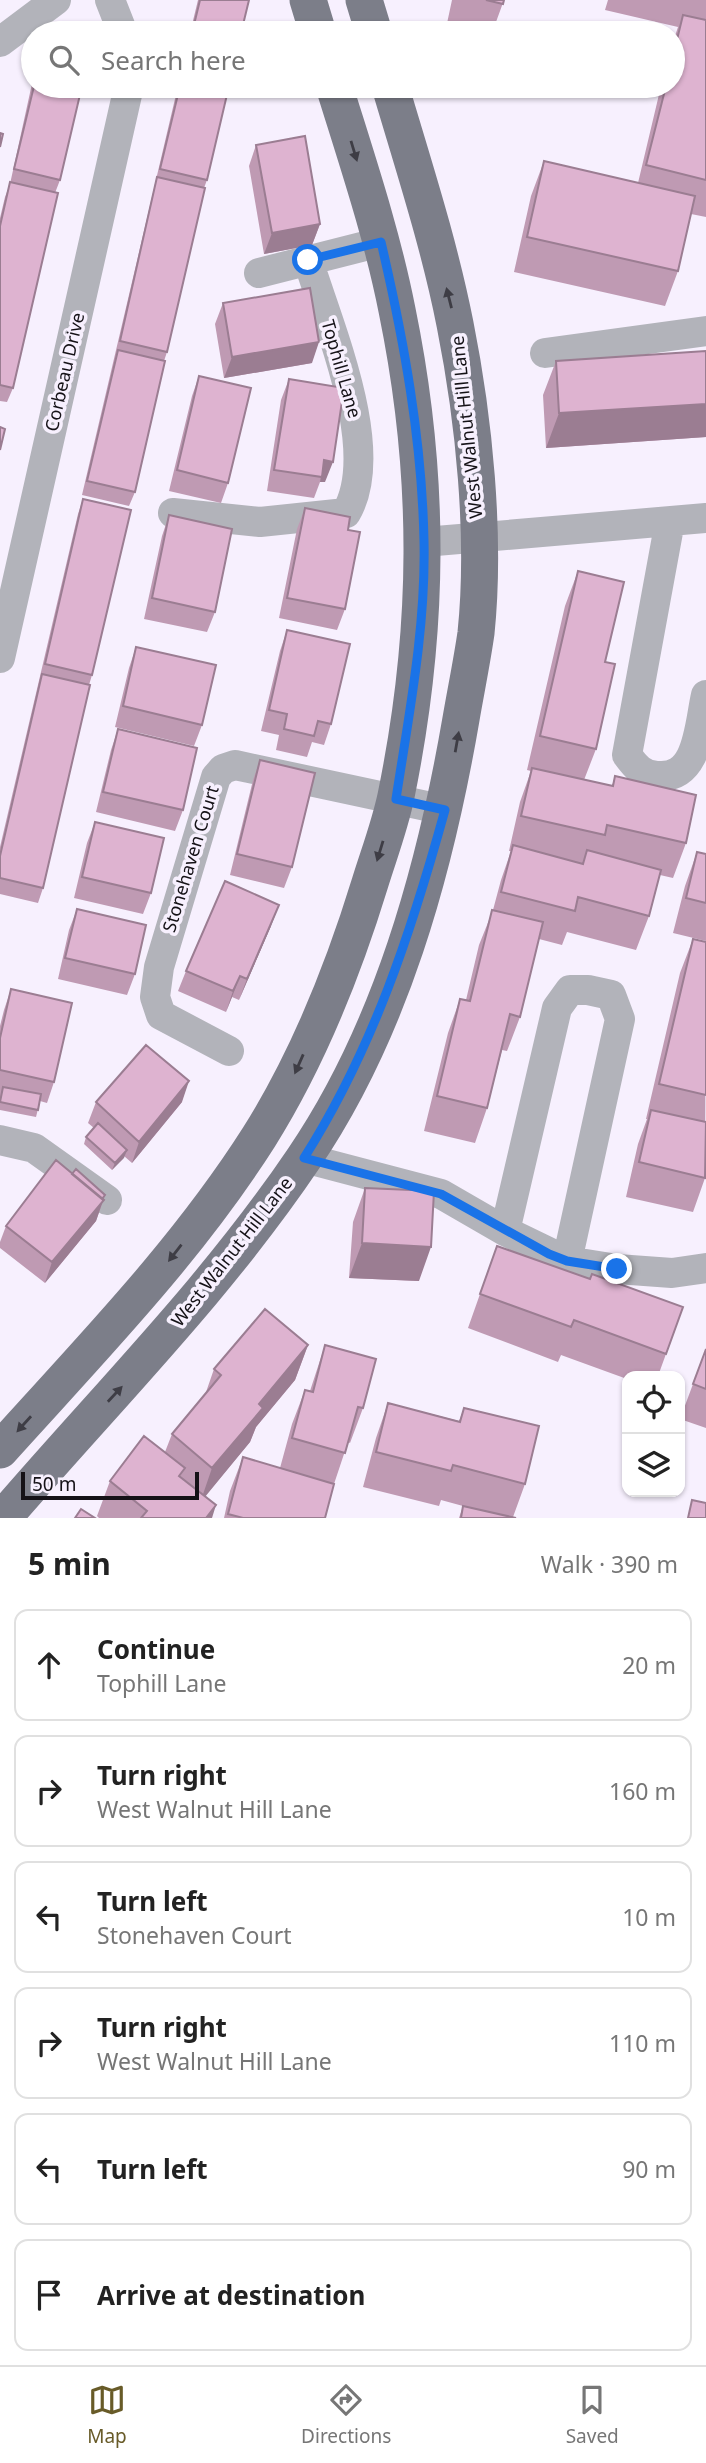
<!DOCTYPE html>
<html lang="en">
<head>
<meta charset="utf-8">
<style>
  :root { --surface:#fff; --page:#f2f2f2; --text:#222; --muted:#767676; --line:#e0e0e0; --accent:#685b28 }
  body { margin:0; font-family:"Noto Sans",sans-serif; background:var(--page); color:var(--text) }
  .controls { position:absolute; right:21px; bottom:21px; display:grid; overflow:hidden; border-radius:14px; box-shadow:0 2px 5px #0004 }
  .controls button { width:63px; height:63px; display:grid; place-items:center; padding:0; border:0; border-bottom:2px solid var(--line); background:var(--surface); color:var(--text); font:35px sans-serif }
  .scale { position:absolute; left:21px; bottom:18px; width:178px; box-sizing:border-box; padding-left:7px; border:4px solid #151217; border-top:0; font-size:19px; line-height:24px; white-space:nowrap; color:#151217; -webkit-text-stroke:5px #f7f0fe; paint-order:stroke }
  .stop { position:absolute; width:21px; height:21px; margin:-16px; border:5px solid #1a73e8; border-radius:50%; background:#fff }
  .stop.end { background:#1a73e8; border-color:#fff; box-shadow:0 2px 7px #0008 }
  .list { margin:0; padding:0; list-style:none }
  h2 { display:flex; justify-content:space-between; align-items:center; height:91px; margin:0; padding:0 28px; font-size:30px }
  h2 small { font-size:23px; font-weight:400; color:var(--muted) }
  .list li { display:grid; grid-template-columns:46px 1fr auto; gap:21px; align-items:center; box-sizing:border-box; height:112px; margin:0 14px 14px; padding:0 14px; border:2px solid var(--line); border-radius:14px }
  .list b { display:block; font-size:26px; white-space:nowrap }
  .list p { margin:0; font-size:23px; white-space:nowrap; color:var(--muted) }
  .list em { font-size:23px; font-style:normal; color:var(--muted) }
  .icon { flex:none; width:38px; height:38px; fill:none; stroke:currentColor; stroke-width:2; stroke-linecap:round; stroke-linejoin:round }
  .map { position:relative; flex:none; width:706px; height:1518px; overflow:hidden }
  .search { position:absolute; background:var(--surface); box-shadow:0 2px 5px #0004; left:21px; right:21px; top:21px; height:77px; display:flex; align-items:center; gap:18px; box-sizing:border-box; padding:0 24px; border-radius:38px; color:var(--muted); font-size:26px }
  .sheet { height:847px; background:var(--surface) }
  nav { display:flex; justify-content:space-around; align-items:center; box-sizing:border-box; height:98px; border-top:2px solid var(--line); background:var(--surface); font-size:19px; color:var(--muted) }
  nav a { display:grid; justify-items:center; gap:4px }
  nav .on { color:var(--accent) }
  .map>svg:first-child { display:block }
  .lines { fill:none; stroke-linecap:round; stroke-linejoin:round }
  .minor { stroke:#b2b3ba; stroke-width:30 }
  .major { stroke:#7c7e89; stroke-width:37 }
  .wall { fill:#bf9ab3 }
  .shaded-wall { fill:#9b7d92 }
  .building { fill:#deb3d0; stroke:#9b7d92; stroke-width:2 }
  .oneway { fill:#3e3d45 }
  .route { stroke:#1a73e8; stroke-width:9 }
  .labels { text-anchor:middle; stroke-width:7; stroke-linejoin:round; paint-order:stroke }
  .street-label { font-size:18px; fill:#151217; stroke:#f7f0fe }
</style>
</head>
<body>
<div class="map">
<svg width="706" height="1518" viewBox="0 0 706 1518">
  <rect width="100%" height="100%" fill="#f7f0fe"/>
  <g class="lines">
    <!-- minor -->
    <path class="minor" d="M110 0 123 33
      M0 42 56 0
      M259 273 381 242
      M545 353 706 331
      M173 513 260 522 346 513C383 451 328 325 308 260
      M670 521 627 755C635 766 643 776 658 776 699 779 699 725 706 695
      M424 542 706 518
      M0 658 129 86
      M229 1051 161 1015 155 997 159 967 216 777 223 769 235 765 445 810
      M0 1140 34 1148 107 1200
      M304 1158 441 1194 505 1231 567 1261 617 1269 672 1273 706 1268
      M505 1231 557 1008 570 990H588L611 995 620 1019 567 1261"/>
    <!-- major -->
    <path class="major" d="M308 0 318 33
      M364 0 374 33
      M0 1450C90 1350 186 1252 259 1137 308 1059 343 971 370 883 379 854 390 825 396 796 430 630 431 476 397 310 382 234 357 160 334 86
      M3 1518C106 1398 215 1290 304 1158 391 1030 435 870 461 719 466 690 472 661 476 633 486 536 474 419 455 324 439 243 413 164 390 86"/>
  </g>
  <!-- wall -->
  <path class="wall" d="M198 0H249L241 33H190Z
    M452 0H504L492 33H468L446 28Z
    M608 0H706V217L691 214 678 271 665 306 514 272 531 196 544 161 638 183 661 86H673V42L678 27 605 10Z
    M33 79V86L60 180 55 193 13 388 7 402 0 401V218L5 197 10 184Z
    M178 86H229L207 180 204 188 167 352 164 361 135 492 129 506 82 495Z
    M256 145 320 224 312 245 264 254 249 166Z
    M223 303 312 363 224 378 215 324Z
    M706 351V437L546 448 543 395 556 361Z
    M199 376 228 483 221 503 169 491 192 396Z
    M289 379 325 482H320L314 498 267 491 281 400Z
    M83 499 92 675 89 685 43 888 38 903 0 894V847L78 514Z
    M305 508 348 530 345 609 337 630 279 618 297 529Z
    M169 515 215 612 207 632 144 619 162 536Z
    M578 571 605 662 596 749 584 780 612 786 615 776 686 843 673 878 660 875 649 916 636 950 567 932 562 945 539 939 520 1017 507 1051 502 1050 487 1108 475 1143 424 1131 448 1033 460 999 466 1000 479 945 493 910 501 880 511 851H509L520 802 531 771 527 770 565 606Z
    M287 630 331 724 324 745 312 742 307 757 276 750 279 735 261 731 280 651Z
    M136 647 202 725 194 746 115 727 129 668Z
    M118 729 183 810 175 831 96 812 111 750Z
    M260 760 292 867 284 888 230 875 253 780Z
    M95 822 151 893 143 914 74 898 87 843Z
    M697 852 706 854V941L673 933 685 886Z
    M77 909 135 974 127 995 58 979 69 930Z
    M271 926 239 1000 232 997 226 1012 178 991 186 971Z
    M693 939 706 942 705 1178 693 1212 626 1197 638 1144 647 1119H646L680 973Z
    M11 989 54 1082 47 1103 40 1101 36 1117 0 1110V1026L4 1010Z
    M96 1102H182L132 1163 124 1156 112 1170 84 1144 86 1137 94 1128 88 1123Z
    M72 1174 105 1195 96 1221 45 1283 0 1248V1242L6 1226Z
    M365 1188 419 1281 349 1278 353 1222Z
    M497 1246 590 1279 683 1307 658 1376H627V1379L561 1355 558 1362 468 1328Z
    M308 1345 295 1380 256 1427 250 1442 205 1496 212 1518H99L97 1516 110 1481 165 1452 172 1434 205 1395 214 1369Z
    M325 1345 363 1408 350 1443 348 1442 334 1484 325 1518H224L230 1491 243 1457 280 1468 292 1424 305 1390 310 1391Z
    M706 1349V1428L680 1419Z
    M388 1403 459 1421 464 1408 525 1484 513 1517 516 1518H459L463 1506 441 1500 439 1506 363 1487 376 1438Z"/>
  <!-- shaded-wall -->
  <path class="shaded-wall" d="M320 224 312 245 264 254 272 233Z
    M319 342 312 363 224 378 232 357Z
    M706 404V437L546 448 559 413Z
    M324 460 333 462 325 482H320Z
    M279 905 271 926 239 1000 247 979Z
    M240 976 232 997 226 1012 233 991Z
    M189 1081 182 1102 132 1163 139 1142Z
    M127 1150 124 1158 112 1170 115 1163Z
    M105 1195 96 1221 45 1283 52 1262Z
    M362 1243 431 1247 419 1281 349 1278Z
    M308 1345 295 1380 256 1427 250 1442 200 1503 212 1468 259 1404Z
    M216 1505 212 1518H206Z"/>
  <!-- building -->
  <path class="building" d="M200 0H249L241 33H192Z
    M486 0H504L503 4Z
    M683 15 706 20V180L646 165 666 86H673V56Z
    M34 86H82L60 180 14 169Z
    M180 86H229L207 180 160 169Z
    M0 133 3 134 0 147Z
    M305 136 320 224 272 233 256 145Z
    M544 161 695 196 678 271 527 237Z
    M157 177 205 188 167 352 120 341Z
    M10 182 58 193 13 388 0 385V226Z
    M310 288 319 342 232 357 223 303Z
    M118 350 165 361 135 492 87 481Z
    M706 351V404L559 413 556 361Z
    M199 376 251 388 228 483 177 470Z
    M289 379 344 388 333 462 324 460 322 477 274 470Z
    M0 427 5 429 0 450Z
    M83 499 131 510 92 675 45 664Z
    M305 508 350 517 348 530 360 532 345 609 287 598Z
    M169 515 232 529 215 612 152 598Z
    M578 571 624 582 605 662 615 664 596 749 540 736Z
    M287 630 350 644 331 724 318 721 314 736 284 729 287 714 269 710Z
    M136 647 216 665 202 725 123 706Z
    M42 674 90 685 43 888 0 878V856Z
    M118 729 197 748 183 810 103 792Z
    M260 760 315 773 292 867 237 854Z
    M532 768 613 786 615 776 696 795 686 843 607 825 605 835 521 816Z
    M95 822 164 838 151 893 82 877Z
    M513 845 583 864 587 850 661 870 649 916 578 897 575 911 501 892Z
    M697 852 706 854V903L686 898Z
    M225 881 279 905 247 979 240 976 233 991 186 971Z
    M77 909 146 925 135 974 65 958Z
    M492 910 543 922 520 1017 510 1014 487 1108 437 1096 460 999 470 1001Z
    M693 939 706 942V1095L659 1084Z
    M11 989 72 1003 54 1082 0 1070V1038Z
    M146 1045 189 1081 139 1142 96 1102Z
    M3 1087 41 1094 38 1110 0 1102Z
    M651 1110 706 1122 705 1178 639 1162Z
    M98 1123 127 1150 115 1163 86 1137Z
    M56 1160 104 1200 52 1262 6 1226Z
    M76 1169 105 1195 102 1199 72 1174Z
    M365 1188 434 1191 431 1247 362 1243Z
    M497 1246 590 1279 592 1274 683 1307 666 1354 574 1320 571 1327 480 1294Z
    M265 1309 308 1345 259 1404 263 1408 212 1468 172 1434 221 1375 214 1369Z
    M325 1345 376 1359 363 1408 358 1407 345 1453 292 1438 305 1390 313 1392Z
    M706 1349V1389L693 1384Z
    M388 1403 460 1422 464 1408 539 1426 525 1484 453 1465 451 1471 376 1452Z
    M144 1436 185 1468 179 1476 216 1505 206 1518H141L147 1511 110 1481Z
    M243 1457 334 1484 325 1518H243L228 1514Z
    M692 1500 706 1503V1518H688Z
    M463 1506 516 1518H461Z
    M81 1509 95 1518H75Z"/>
  <!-- one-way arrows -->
  <defs><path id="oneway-solid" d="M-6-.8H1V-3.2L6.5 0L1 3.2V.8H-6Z" transform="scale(1.75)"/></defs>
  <g class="oneway">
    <use href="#oneway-solid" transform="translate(354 151) rotate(73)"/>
    <use href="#oneway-solid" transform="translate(449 298) rotate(-104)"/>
    <use href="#oneway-solid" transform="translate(457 742) rotate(-80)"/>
    <use href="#oneway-solid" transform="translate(380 851) rotate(107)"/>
    <use href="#oneway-solid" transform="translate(299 1064) rotate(114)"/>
    <use href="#oneway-solid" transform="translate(175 1253) rotate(128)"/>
    <use href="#oneway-solid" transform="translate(115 1394) rotate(-47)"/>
    <use href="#oneway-solid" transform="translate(24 1424) rotate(132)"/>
  </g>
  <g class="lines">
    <!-- route -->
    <path class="route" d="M308 260 381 242C404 340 422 440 424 541 426 627 409 714 396 799L445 810C411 933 373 1049 304 1158L441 1194 549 1254 567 1261 617 1269"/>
  </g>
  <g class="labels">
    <!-- street labels -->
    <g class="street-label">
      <text transform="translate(341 369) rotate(74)" y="6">Tophill Lane</text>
      <text transform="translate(65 372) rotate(-77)" y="6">Corbeau Drive</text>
      <text transform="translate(467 427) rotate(-96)" y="6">West Walnut Hill Lane</text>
      <text transform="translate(191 859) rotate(-73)" y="6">Stonehaven Court</text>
      <text transform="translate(232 1252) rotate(-52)" y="6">West Walnut Hill Lane</text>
    </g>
  </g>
</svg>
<div class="controls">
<button><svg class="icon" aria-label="locate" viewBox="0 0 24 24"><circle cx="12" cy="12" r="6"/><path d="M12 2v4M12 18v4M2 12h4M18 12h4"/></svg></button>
<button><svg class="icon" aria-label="layers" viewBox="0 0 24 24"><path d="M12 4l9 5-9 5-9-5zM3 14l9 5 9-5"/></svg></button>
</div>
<div class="scale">50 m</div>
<div class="stop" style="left:308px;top:260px"></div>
<div class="stop end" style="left:617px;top:1269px"></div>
<div class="search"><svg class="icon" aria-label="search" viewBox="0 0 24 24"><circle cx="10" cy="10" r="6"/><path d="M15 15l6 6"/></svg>Search here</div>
</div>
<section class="sheet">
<h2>5 min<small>Walk · 390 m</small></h2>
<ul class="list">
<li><svg class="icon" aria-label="ahead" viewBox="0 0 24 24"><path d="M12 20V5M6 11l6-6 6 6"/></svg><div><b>Continue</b><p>Tophill Lane</p></div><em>20 m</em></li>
<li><svg class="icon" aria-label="right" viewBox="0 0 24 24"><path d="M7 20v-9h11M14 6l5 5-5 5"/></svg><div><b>Turn right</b><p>West Walnut Hill Lane</p></div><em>160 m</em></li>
<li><svg class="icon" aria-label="left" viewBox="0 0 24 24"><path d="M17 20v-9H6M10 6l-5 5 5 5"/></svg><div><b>Turn left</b><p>Stonehaven Court</p></div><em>10 m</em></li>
<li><svg class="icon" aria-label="right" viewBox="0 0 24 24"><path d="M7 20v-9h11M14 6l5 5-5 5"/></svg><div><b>Turn right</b><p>West Walnut Hill Lane</p></div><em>110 m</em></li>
<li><svg class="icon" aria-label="left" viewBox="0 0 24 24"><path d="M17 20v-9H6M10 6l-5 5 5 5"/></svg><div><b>Turn left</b></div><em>90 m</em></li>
<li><svg class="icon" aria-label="arrive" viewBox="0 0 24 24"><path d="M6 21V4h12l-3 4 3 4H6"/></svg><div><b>Arrive at destination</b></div></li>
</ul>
</section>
<nav>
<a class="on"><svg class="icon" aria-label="map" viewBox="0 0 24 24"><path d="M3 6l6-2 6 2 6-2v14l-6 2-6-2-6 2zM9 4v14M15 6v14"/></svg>Map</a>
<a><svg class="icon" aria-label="directions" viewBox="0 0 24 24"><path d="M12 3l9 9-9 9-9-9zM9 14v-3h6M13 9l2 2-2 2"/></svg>Directions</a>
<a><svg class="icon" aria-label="saved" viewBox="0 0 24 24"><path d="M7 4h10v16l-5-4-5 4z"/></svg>Saved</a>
</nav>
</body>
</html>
